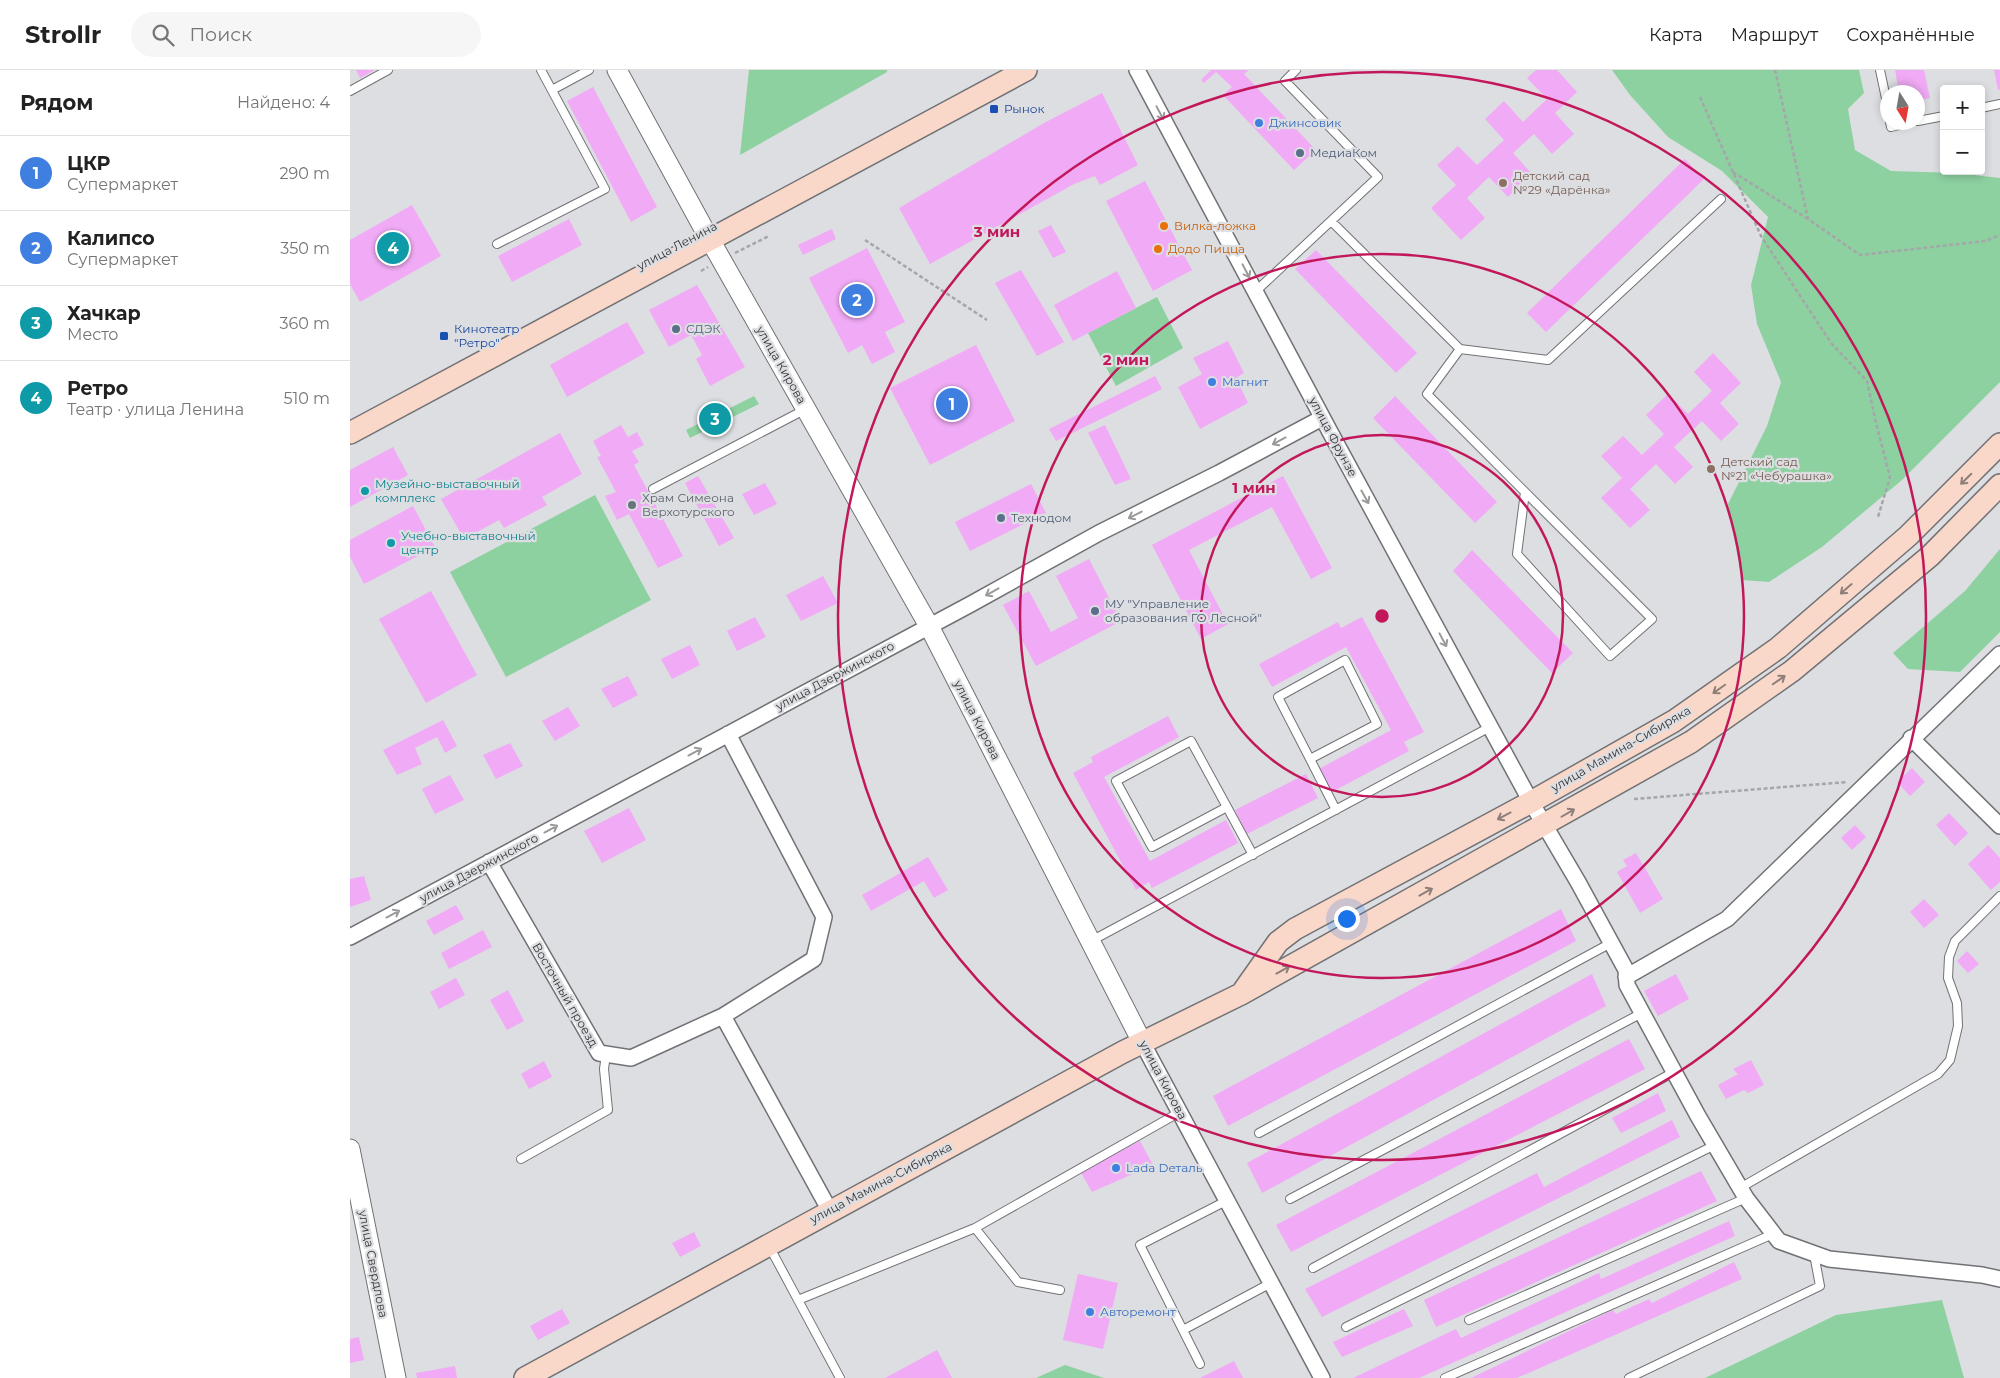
<!DOCTYPE html>
<html lang="ru">
<head>
<meta charset="utf-8">
<style>
  :root { --surface:#fff; --page:#f6f6f6; --text:#222; --muted:#767676; --line:#e0e0e0; --accent:#2563eb }
  body { margin:0; font-family:Montserrat,sans-serif; background:var(--page); color:var(--text) }
  .controls { position:absolute; right:15px; top:15px; display:grid; overflow:hidden; border-radius:5px; box-shadow:0 2px 8px #0003 }
  .controls button { width:45px; height:45px; display:grid; place-items:center; padding:0; border:0; border-bottom:1px solid var(--line); background:var(--surface); color:var(--text); font:25px sans-serif }
  .compass { position:absolute; left:1530px; top:15px; width:45px; height:45px; border-radius:50%; background:var(--surface); box-shadow:0 2px 8px #0003; rotate:169deg }
  .you { position:absolute; left:996px; top:848px; width:18px; height:18px; margin:-12px; border:4px solid #fff; border-radius:50%; background:#1a73e8; box-shadow:0 0 0 8px #1a73e833 }
  .badge { display:grid; place-items:center; width:32px; height:32px; border-radius:50%; background:var(--accent); color:#fff; font-size:16px; font-weight:700 }
  .pin { position:absolute; translate:-50% -50%; border:2px solid #fff; box-shadow:0 1px 5px #0006 }
  .list { margin:0; padding:0; list-style:none }
  h2 { display:flex; justify-content:space-between; align-items:center; height:65px; margin:0; padding:0 20px; font-size:21px }
  h2 small { font-size:16px; font-weight:400; color:var(--muted) }
  .list li { display:grid; grid-template-columns:32px 1fr auto; gap:15px; align-items:center; box-sizing:border-box; height:75px; padding:0 20px; border-top:1px solid var(--line) }
  .list b { display:block; font-size:19px; white-space:nowrap }
  .list p { margin:0; font-size:16px; white-space:nowrap; color:var(--muted) }
  .list em { font-size:16px; font-style:normal; color:var(--muted) }
  .icon { flex:none; width:28px; height:28px; fill:none; stroke:currentColor; stroke-width:2; stroke-linecap:round; stroke-linejoin:round }
  .map { position:relative; flex:none; width:1650px; height:1308px; overflow:hidden }
  header { display:flex; align-items:center; gap:30px; box-sizing:border-box; height:70px; padding:0 25px; background:var(--surface); border-bottom:1px solid var(--line) }
  header strong { font-size:24px }
  nav { display:flex; gap:28px; margin-inline-start:auto; font-size:18px }
  .search { width:350px; height:45px; background:var(--page); display:flex; align-items:center; gap:12px; box-sizing:border-box; padding:0 18px; border-radius:28px; color:var(--muted); font-size:19px }
  main { display:flex }
  aside { flex:1; background:var(--surface) }
  .map>svg:first-child { display:block }
  .green { fill:#8dd1a1 }
  .building { fill:#f1aaf5 }
  .lines { fill:none; stroke-linecap:round; stroke-linejoin:round }
  .service-casing { stroke:#717275; stroke-width:10 }
  .minor-casing { stroke:#717275; stroke-width:18 }
  .tertiary-casing { stroke:#717275; stroke-width:21 }
  .secondary-casing { stroke:#717275; stroke-width:24 }
  .path { stroke:#a5a6a9; stroke-width:2.5; stroke-dasharray:4 2.5; stroke-linecap:butt }
  .service { stroke:#fff; stroke-width:8 }
  .minor { stroke:#fff; stroke-width:15 }
  .tertiary { stroke:#fff; stroke-width:19 }
  .secondary { stroke:#fad8c9; stroke-width:21 }
  .oneway { stroke:#9a9a9b }
  .oneway2 { stroke:#8e7e79 }
  .ring { fill:none; stroke:#c2185b; stroke-width:2.5 }
  .transit-dot { fill:#1a4fb4; stroke:#dddee2; stroke-width:2 }
  .shop-dot { fill:#3f7fe0; stroke:#dddee2; stroke-width:2 }
  .service-dot { fill:#5c6f8a; stroke:#dddee2; stroke-width:2 }
  .education-dot { fill:#8d6e63; stroke:#dddee2; stroke-width:2 }
  .food-dot { fill:#e8710a; stroke:#dddee2; stroke-width:2 }
  .culture-dot { fill:#0f9aa8; stroke:#dddee2; stroke-width:2 }
  .worship-dot { fill:#6b7280; stroke:#dddee2; stroke-width:2 }
  .labels { text-anchor:middle; stroke-width:4.5; stroke-linejoin:round; paint-order:stroke }
  .transit-label { font-size:12px; fill:#164399; stroke:#dddee2; text-anchor:start }
  .shop-label { font-size:12px; fill:#366cbe; stroke:#dddee2; text-anchor:start }
  .service-label { font-size:12px; fill:#4e5e75; stroke:#dddee2; text-anchor:start }
  .education-label { font-size:12px; fill:#785e54; stroke:#dddee2; text-anchor:start }
  .food-label { font-size:12px; fill:#c56008; stroke:#dddee2; text-anchor:start }
  .street-label { font-size:12px; fill:#353537; stroke:#dddee2 }
  .culture-label { font-size:12px; fill:#0d838f; stroke:#dddee2; text-anchor:start }
  .worship-label { font-size:12px; fill:#5b616d; stroke:#dddee2; text-anchor:start }
  .centre { fill:#c2185b; stroke:#dddee2; stroke-width:2.5 }
  .ring-label { font-size:15px; text-anchor:middle; font-weight:bold; fill:#c2185b; stroke:#dddee2; stroke-width:4.5; stroke-linejoin:round; paint-order:stroke }
</style>
</head>
<body>
<header>
<strong>Strollr</strong>
<div class="search"><svg class="icon" aria-label="search" viewBox="0 0 24 24"><circle cx="10" cy="10" r="6"/><path d="M15 15l6 6"/></svg>Поиск</div>
<nav><a>Карта</a><a>Маршрут</a><a>Сохранённые</a></nav>
</header>
<main>
<aside>
<h2>Рядом<small>Найдено: 4</small></h2>
<ul class="list">
<li><span class="badge" style="background:#3f7fe0">1</span><div><b>ЦКР</b><p>Супермаркет</p></div><em>290 m</em></li>
<li><span class="badge" style="background:#3f7fe0">2</span><div><b>Калипсо</b><p>Супермаркет</p></div><em>350 m</em></li>
<li><span class="badge" style="background:#0f9aa8">3</span><div><b>Хачкар</b><p>Место</p></div><em>360 m</em></li>
<li><span class="badge" style="background:#0f9aa8">4</span><div><b>Ретро</b><p>Театр · улица Ленина</p></div><em>510 m</em></li>
</ul>
</aside>
<div class="map">
<svg width="1650" height="1308" viewBox="0 0 1650 1308">
  <rect width="100%" height="100%" fill="#dddee2"/>
  <!-- green -->
  <path class="green" d="M399 0H537V2L390 85Z
    M1262 0H1509L1514 23 1498 39 1505 80 1541 101 1606 103 1650 108V312L1552 410 1472 477 1419 512 1392 510 1378 434 1417 356 1431 312 1407 254 1401 215 1418 147 1372 101 1318 67 1280 25Z
    M807 227 833 278 766 316 738 263Z
    M404 326 409 334 340 368 336 360Z
    M245 425 301 530 156 607 100 502Z
    M1650 479V562L1610 602 1558 599 1543 583 1615 521Z
    M1592 1230 1614 1308H1355L1486 1245Z
    M715 1295 754 1308H686Z"/>
  <!-- building -->
  <path class="building" d="M6 0H25L10 8Z
    M861 0H899L894 4 966 80 944 100 873 25 882 17 866 2 854 13 851 10Z
    M1186 0H1207L1227 22 1205 43 1224 64 1202 84 1184 64 1163 83 1182 104 1158 127 1139 107 1117 128 1135 148 1111 170 1081 138 1106 115 1087 95 1108 76 1127 95 1154 70 1135 49 1154 31 1173 52 1197 29 1177 8Z
    M1545 0H1574L1580 28 1568 30V22H1549Z
    M1644 0H1650V19L1648 20Z
    M243 17 307 137 281 152 217 31Z
    M752 23 788 95 750 115 745 106 724 114 580 194 549 138 694 53Z
    M1335 89 1354 109 1196 262 1177 243Z
    M795 111 842 200 803 221 756 131Z
    M62 135 91 186 10 232 0 214V170Z
    M219 149 232 175 162 212 148 186Z
    M701 155 716 182 703 188 688 161Z
    M482 159 486 169 453 185 448 175Z
    M517 178 555 252 535 262 545 282 522 294 512 275 498 283 459 208Z
    M966 180 1067 283 1046 303 945 199Z
    M671 200 714 272 687 286 645 213Z
    M767 201 786 238 723 271 704 235Z
    M347 215 395 297 360 316 346 289 352 285 341 265 319 277 299 240Z
    M277 252 295 283 217 327 200 295Z
    M878 271 894 303 886 308 898 333 850 359 828 317 852 304 843 288Z
    M626 275 665 351 580 395 540 318Z
    M1363 283 1391 313 1370 333 1389 354 1371 371 1352 351 1324 377 1343 397 1325 414 1306 394 1280 419 1300 440 1280 458 1251 428 1272 408 1251 386 1273 366 1292 385 1314 364 1296 345 1318 324 1338 344 1362 321 1344 302Z
    M805 306 812 319 706 371 699 359Z
    M1045 326 1147 432 1125 453 1023 348Z
    M271 355 278 367 287 362 294 375 282 381 289 392 284 395 333 486 308 498 279 444 267 450 255 426 266 422 247 387 251 386 243 371Z
    M755 355 781 409 765 415 738 363Z
    M210 363 232 404 192 427 197 435 154 458 149 450 114 469 91 429Z
    M43 377 58 405 0 437V400Z
    M348 406 384 468 369 476 335 413Z
    M933 406 982 498 961 509 922 437 839 480 878 554 851 569 802 475Z
    M415 413 427 434 404 445 392 424Z
    M681 414 696 443 620 481 605 452Z
    M63 436 85 477 14 514 0 487V470Z
    M1122 480 1223 583 1202 603 1103 501Z
    M739 489 771 551 686 596 653 535 679 521 701 562 728 548 706 506Z
    M473 506 488 533 451 551 436 525Z
    M81 521 127 605 76 633 29 549Z
    M405 547 416 567 387 581 377 561Z
    M1012 547 1074 662 1054 672 1059 681 980 723 967 700 1041 660 996 577 922 617 909 594 988 552 991 558Z
    M340 575 350 595 322 609 311 589Z
    M278 606 288 625 263 638 251 619Z
    M218 637 230 656 205 671 192 651Z
    M818 646 829 667 754 707 800 791 876 750 888 773 802 818 799 812 786 820 723 703 743 692 741 687Z
    M93 650 107 676 95 683 87 667 65 678 72 694 47 705 33 680Z
    M160 673 173 696 146 709 133 685Z
    M1562 698 1575 712 1560 726 1547 712Z
    M956 704 968 728 897 764 885 740Z
    M100 705 114 730 85 744 72 719Z
    M279 738 296 770 252 793 234 761Z
    M1599 743 1618 763 1605 776 1586 755Z
    M1505 755 1516 767 1502 780 1491 768Z
    M1638 775 1650 788V812L1641 820 1618 794Z
    M1286 783 1313 829 1290 843 1267 802 1277 796 1273 790Z
    M578 787 598 820 584 828 574 811 521 841 512 825Z
    M14 806 21 830 0 837V809Z
    M1574 829 1589 845 1574 858 1560 842Z
    M106 835 114 849 84 865 76 851Z
    M1211 839 1226 871 878 1056 863 1026Z
    M133 860 142 877 99 899 91 883Z
    M1617 881 1629 894 1618 903 1607 891Z
    M1242 904 1256 936 912 1123 897 1093Z
    M1326 904 1339 929 1308 946 1294 921Z
    M106 908 115 925 89 939 80 922Z
    M158 920 174 951 157 960 140 930Z
    M1279 969 1295 999 941 1182 926 1155Z
    M1401 990 1414 1015 1398 1023 1394 1020 1376 1029 1368 1015 1388 1004 1383 999Z
    M194 991 202 1007 179 1019 171 1004Z
    M1308 1023 1316 1041 1271 1063 1262 1048Z
    M1322 1050 1330 1067 972 1247 955 1219 1187 1103 1194 1117Z
    M790 1071 803 1095 742 1122 730 1101Z
    M1351 1101 1367 1131 1086 1257 1074 1230Z
    M1379 1151 1385 1166 1069 1308H1003L1106 1259 1111 1268 1249 1203 1251 1209Z
    M344 1162 351 1176 330 1187 322 1173Z
    M1384 1192 1392 1209 1167 1308H1121L1263 1240 1266 1244 1299 1229 1302 1233Z
    M728 1204 768 1213 753 1279 713 1270Z
    M212 1239 220 1253 188 1270 180 1256Z
    M1054 1239 1063 1256 992 1287 983 1272Z
    M9 1267 14 1290 0 1293V1269Z
    M587 1280 602 1308H535Z
    M884 1291 893 1308H850Z
    M105 1296 107 1308H67L66 1303Z"/>
  <g class="lines">
    <defs>
      <path id="service" d="M1530 0 1538 38
        M202 20 239 0
        M0 21 38 0
        M1631 38 1650 34
        M1568 51 1594 46
        M1540 52 1541 57 1561 52
        M981 151 1110 279 1077 324 1302 549 1260 586 1167 484 1175 422
        M147 174 255 119 191 0
        M906 221 1028 107 935 11 946 0
        M1110 279 1198 290 1371 129
        M303 419 456 339
        M960 689 928 627 995 590 1027 654 960 689 986 740
        M877 737 841 671 766 711 802 777 877 737 903 785
        M741 871 1140 657
        M909 1063 1261 873
        M171 1089 258 1040 254 999 256 984
        M1390 1118 1588 1004 1600 990 1608 956 1607 933 1598 908 1599 887 1605 871 1650 826
        M940 1129 1292 943
        M625 1158 668 1212 710 1220
        M419 1176 448 1230 625 1158 830 1042
        M963 1198 1324 1002
        M448 1230 490 1308
        M1119 1250 1396 1128
        M996 1257 1365 1075
        M833 1260 921 1213
        M850 1294 790 1175 878 1130
        M1095 1308 1423 1164
        M1279 1308 1470 1216 1464 1184"/>
      <path id="minor" d="M787 0 979 360 1181 732 1228 812 1276 900 1277 915 1348 1046 1396 1128 1429 1171 1479 1189 1632 1205 1650 1209
        M1561 668 1650 756
        M139 792 249 983 281 988 373 946 480 1141
        M0 867 621 534 749 463 869 403 972 348
        M1276 907 1377 849 1650 584
        M373 946 464 889 474 847 378 664
        M793 974 972 1308"/>
      <path id="tertiary" d="M267 0 355 161 579 556 793 974
        M0 1079 46 1308"/>
      <path id="secondary" d="M0 363 676 0
        M894 920 928 872 945 859 1181 732 1324 651 1428 578 1558 466 1650 374
        M175 1308 773 982 891 924 1341 672 1442 601 1580 486 1650 415"/>
    </defs>
    <!-- service casing -->
    <use href="#service" class="service-casing"/>
    <!-- minor casing -->
    <use href="#minor" class="minor-casing"/>
    <!-- tertiary casing -->
    <use href="#tertiary" class="tertiary-casing"/>
    <!-- secondary casing -->
    <use href="#secondary" class="secondary-casing"/>
    <!-- path -->
    <path class="path" d="M1425 0 1458 149 1510 185 1636 171 1650 165
      M1350 27 1411 166 1481 273 1517 311 1526 353 1540 407 1528 447
      M1383 102 1458 149
      M515 170 637 250
      M385 183 419 166
      M351 201 358 197
      M1284 729 1497 712"/>
    <!-- service -->
    <use href="#service" class="service"/>
    <!-- minor -->
    <use href="#minor" class="minor"/>
    <!-- tertiary -->
    <use href="#tertiary" class="tertiary"/>
    <!-- secondary -->
    <use href="#secondary" class="secondary"/>
  </g>
  <!-- one-way arrows -->
  <defs><path id="oneway-shaft" d="M-6 0H5M1.5-3L5.5 0L1.5 3" fill="none" stroke-width="1.6" stroke-linecap="round" stroke-linejoin="round" transform="scale(1.25)"/></defs>
  <g class="oneway">
    <use href="#oneway-shaft" transform="translate(810 43) rotate(62)"/>
    <use href="#oneway-shaft" transform="translate(896 201) rotate(62)"/>
    <use href="#oneway-shaft" transform="translate(929 371) rotate(152)"/>
    <use href="#oneway-shaft" transform="translate(1015 427) rotate(61)"/>
    <use href="#oneway-shaft" transform="translate(785 445) rotate(153)"/>
    <use href="#oneway-shaft" transform="translate(642 522) rotate(151)"/>
    <use href="#oneway-shaft" transform="translate(1093 570) rotate(62)"/>
    <use href="#oneway-shaft" transform="translate(345 682) rotate(-28)"/>
    <use href="#oneway-shaft" transform="translate(201 759) rotate(-28)"/>
    <use href="#oneway-shaft" transform="translate(43 844) rotate(-28)"/>
  </g>
  <g class="oneway2">
    <use href="#oneway-shaft" transform="translate(1616 409) rotate(135)"/>
    <use href="#oneway-shaft" transform="translate(1496 519) rotate(139)"/>
    <use href="#oneway-shaft" transform="translate(1429 610) rotate(-35)"/>
    <use href="#oneway-shaft" transform="translate(1369 619) rotate(145)"/>
    <use href="#oneway-shaft" transform="translate(1218 743) rotate(-30)"/>
    <use href="#oneway-shaft" transform="translate(1154 746) rotate(152)"/>
    <use href="#oneway-shaft" transform="translate(1076 822) rotate(-29)"/>
    <use href="#oneway-shaft" transform="translate(933 900) rotate(-29)"/>
  </g>
  <!-- distance rings -->
  <g class="ring">
    <circle cx="1032" cy="546" r="181"/>
    <circle cx="1032" cy="546" r="362"/>
    <circle cx="1032" cy="546" r="544"/>
  </g>
  <!-- markers -->
  <g class="transit-dot">
    <rect x="639" y="34" width="10" height="10" rx="2.5"/>
    <rect x="89" y="261" width="10" height="10" rx="2.5"/>
  </g>
  <g class="shop-dot">
    <circle cx="909" cy="53" r="5"/>
    <circle cx="862" cy="312" r="5"/>
    <circle cx="766" cy="1098" r="5"/>
    <circle cx="740" cy="1242" r="5"/>
  </g>
  <g class="service-dot">
    <circle cx="950" cy="83" r="5"/>
    <circle cx="326" cy="259" r="5"/>
    <circle cx="651" cy="448" r="5"/>
    <circle cx="745" cy="541" r="5"/>
  </g>
  <g class="education-dot">
    <circle cx="1153" cy="113" r="5"/>
    <circle cx="1361" cy="399" r="5"/>
  </g>
  <g class="food-dot">
    <circle cx="814" cy="156" r="5"/>
    <circle cx="808" cy="179" r="5"/>
  </g>
  <g class="culture-dot">
    <circle cx="15" cy="421" r="5"/>
    <circle cx="41" cy="473" r="5"/>
  </g>
  <circle class="worship-dot" cx="282" cy="435" r="5"/>
  <g class="labels">
    <!-- transit labels -->
    <g class="transit-label">
      <text x="654" y="43">Рынок</text>
      <text x="104" y="263">Кинотеатр<tspan x="104" dy="14">"Ретро"</tspan></text>
    </g>
    <!-- shop labels -->
    <g class="shop-label">
      <text x="919" y="57">Джинсовик</text>
      <text x="872" y="316">Магнит</text>
      <text x="776" y="1102">Lada Dеталь</text>
      <text x="750" y="1246">Авторемонт</text>
    </g>
    <!-- service labels -->
    <g class="service-label">
      <text x="960" y="87">МедиаКом</text>
      <text x="336" y="263">СДЭК</text>
      <text x="661" y="452">Технодом</text>
      <text x="755" y="538">МУ "Управление<tspan x="755" dy="14">образования ГО Лесной"</tspan></text>
    </g>
    <!-- education labels -->
    <g class="education-label">
      <text x="1163" y="110">Детский сад<tspan x="1163" dy="14">№29 «Дарёнка»</tspan></text>
      <text x="1371" y="396">Детский сад<tspan x="1371" dy="14">№21 «Чебурашка»</tspan></text>
    </g>
    <!-- food labels -->
    <g class="food-label">
      <text x="824" y="160">Вилка-ложка</text>
      <text x="818" y="183">Додо Пицца</text>
    </g>
    <!-- street labels -->
    <g class="street-label">
      <text transform="translate(327 176) rotate(-28)" y="4">улица Ленина</text>
      <text transform="translate(431 295) rotate(60)" y="4">улица Кирова</text>
      <text transform="translate(983 367) rotate(62)" y="4">улица Фрунзе</text>
      <text transform="translate(485 606) rotate(-28)" y="4">улица Дзержинского</text>
      <text transform="translate(627 650) rotate(63)" y="4">улица Кирова</text>
      <text transform="translate(1271 679) rotate(-30)" y="4">улица Мамина-Сибиряка</text>
      <text transform="translate(129 798) rotate(-28)" y="4">улица Дзержинского</text>
      <text transform="translate(215 925) rotate(60)" y="4">Восточный проезд</text>
      <text transform="translate(813 1010) rotate(62)" y="4">улица Кирова</text>
      <text transform="translate(531 1113) rotate(-28)" y="4">улица Мамина-Сибиряка</text>
      <text transform="translate(23 1194) rotate(79)" y="4">улица Свердлова</text>
    </g>
    <!-- culture labels -->
    <g class="culture-label">
      <text x="25" y="418">Музейно-выставочный<tspan x="25" dy="14">комплекс</tspan></text>
      <text x="51" y="470">Учебно-выставочный<tspan x="51" dy="14">центр</tspan></text>
    </g>
    <!-- worship labels -->
    <g class="worship-label">
      <text x="292" y="432">Храм Симеона<tspan x="292" dy="14">Верхотурского</tspan></text>
    </g>
  </g>
  <circle cx="1032" cy="546" r="8" class="centre"/>
  <g class="ring-label">
    <text x="647" y="167">3 мин</text>
    <text x="776" y="295">2 мин</text>
    <text x="904" y="423">1 мин</text>
  </g>
</svg>
<div class="controls">
<button>+</button>
<button>−</button>
</div>
<svg class="compass" viewBox="-18 -18 36 36"><path d="M0-13l5 13h-10z" fill="#e53935"/><path d="M0 13l5-13h-10z" fill="#767676"/></svg>
<div class="you"></div>
<div class="pin badge" style="left:602px;top:334px;background:#3f7fe0">1</div>
<div class="pin badge" style="left:507px;top:230px;background:#3f7fe0">2</div>
<div class="pin badge" style="left:365px;top:349px;background:#0f9aa8">3</div>
<div class="pin badge" style="left:43px;top:178px;background:#0f9aa8">4</div>
</div>
</main>
</body>
</html>
